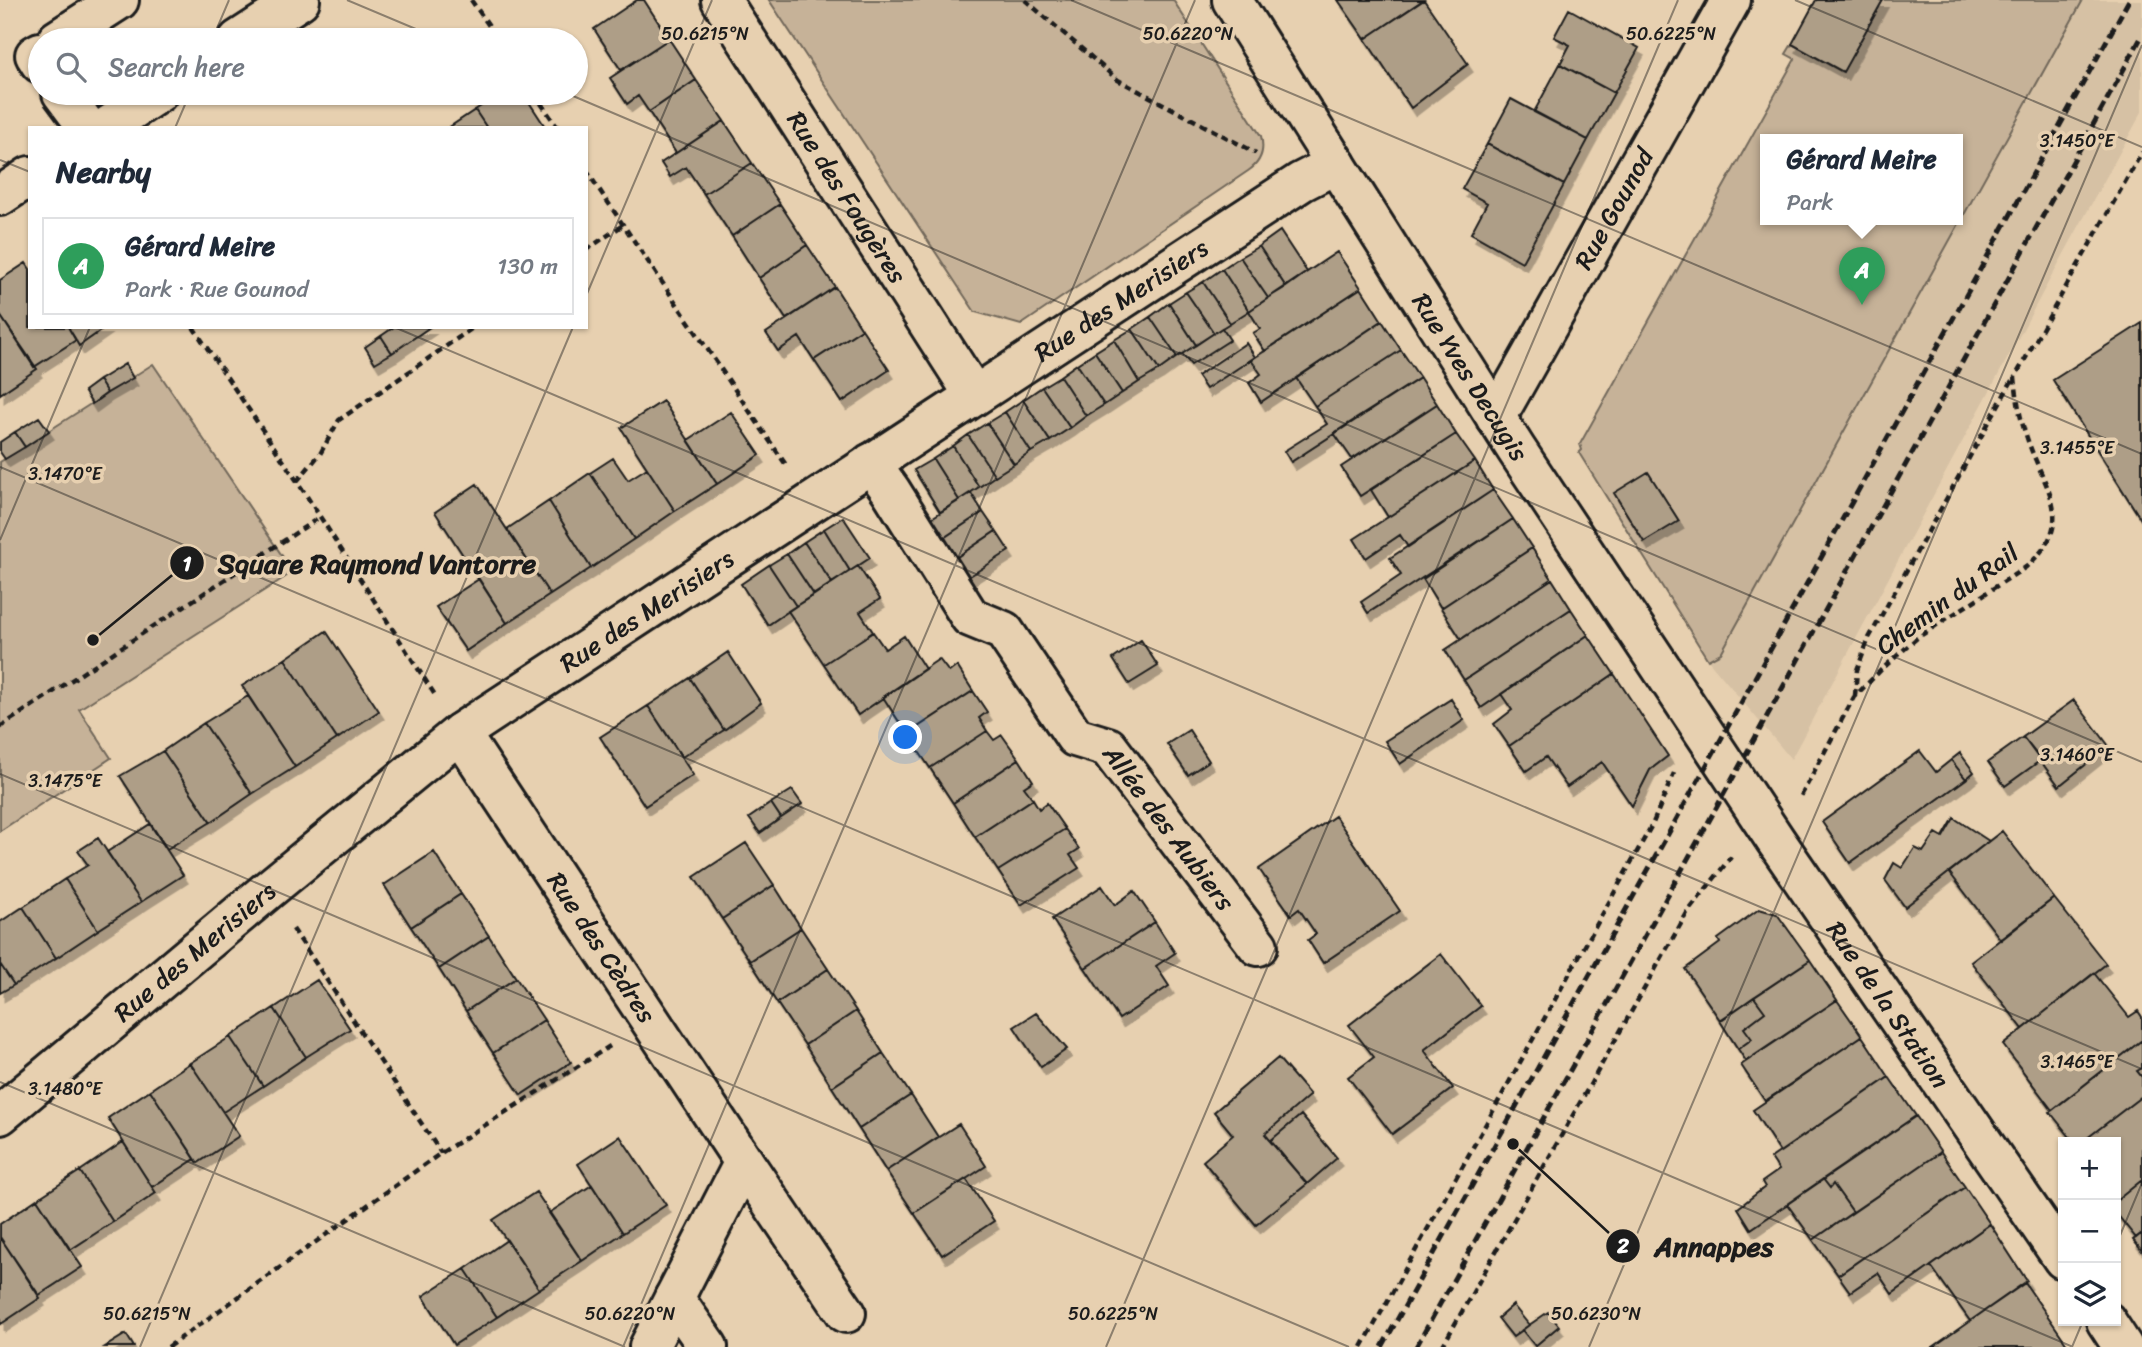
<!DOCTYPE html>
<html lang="en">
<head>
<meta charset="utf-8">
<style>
  :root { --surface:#fff; --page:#f2f2f3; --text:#1f2937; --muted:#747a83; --line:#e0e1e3; --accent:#1a73e8 }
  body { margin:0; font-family:Sriracha,sans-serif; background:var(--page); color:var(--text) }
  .controls { position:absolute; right:21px; bottom:21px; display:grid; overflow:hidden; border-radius:0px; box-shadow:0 2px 5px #0004 }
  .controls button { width:63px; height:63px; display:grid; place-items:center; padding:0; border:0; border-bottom:2px solid var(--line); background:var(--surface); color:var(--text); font:35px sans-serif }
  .you { position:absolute; left:906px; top:738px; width:24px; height:24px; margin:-18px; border:5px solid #fff; border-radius:50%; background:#1a73e8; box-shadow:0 0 0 10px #1a73e833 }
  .badge { display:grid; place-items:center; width:46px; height:46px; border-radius:50%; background:var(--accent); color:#fff; font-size:23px; font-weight:700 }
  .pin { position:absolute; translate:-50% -58px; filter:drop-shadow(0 2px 4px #0008) }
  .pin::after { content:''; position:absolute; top:37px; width:24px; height:21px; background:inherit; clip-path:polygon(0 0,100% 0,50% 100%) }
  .popup { position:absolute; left:1760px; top:134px; width:203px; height:91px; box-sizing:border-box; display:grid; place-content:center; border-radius:0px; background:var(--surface); filter:drop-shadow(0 2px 5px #0005); font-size:23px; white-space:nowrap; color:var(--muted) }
  .popup b { font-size:26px; color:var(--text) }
  .popup::after { content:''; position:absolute; left:50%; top:100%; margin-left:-14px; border:14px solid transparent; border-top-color:var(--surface) }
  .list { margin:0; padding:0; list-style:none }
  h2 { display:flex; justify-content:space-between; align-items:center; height:91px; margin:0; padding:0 28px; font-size:30px }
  h2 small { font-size:23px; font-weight:400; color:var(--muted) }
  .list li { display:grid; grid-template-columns:46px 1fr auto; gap:21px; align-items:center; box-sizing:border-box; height:98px; margin:0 14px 14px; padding:0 14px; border:2px solid var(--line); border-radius:0px }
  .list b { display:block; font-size:26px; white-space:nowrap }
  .list p { margin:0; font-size:23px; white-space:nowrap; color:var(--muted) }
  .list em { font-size:23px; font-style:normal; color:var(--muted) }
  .icon { flex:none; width:38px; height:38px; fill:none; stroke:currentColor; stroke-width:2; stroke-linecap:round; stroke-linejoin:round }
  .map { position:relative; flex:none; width:2142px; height:1347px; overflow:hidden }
  .search { position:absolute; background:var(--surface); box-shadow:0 2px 5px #0004; left:28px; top:28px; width:560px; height:77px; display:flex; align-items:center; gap:18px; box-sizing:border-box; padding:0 24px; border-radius:38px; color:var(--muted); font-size:26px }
  .panel { position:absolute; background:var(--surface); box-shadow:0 2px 5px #0004; left:28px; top:126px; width:560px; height:203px; border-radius:0px }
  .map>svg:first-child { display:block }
  .built { fill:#d6c1a4 }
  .green { fill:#c6b298; stroke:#71675a; stroke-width:2; fill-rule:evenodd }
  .building { fill:#ae9e87; stroke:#1c1c1c; stroke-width:2; filter:url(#shadow) }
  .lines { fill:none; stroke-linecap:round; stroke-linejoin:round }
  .street-casing { stroke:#1c1c1c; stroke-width:44 }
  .secondary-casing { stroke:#1c1c1c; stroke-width:44 }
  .path { stroke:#1c1c1c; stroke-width:4.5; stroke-dasharray:7 5; stroke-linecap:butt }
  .street { stroke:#e7d0b0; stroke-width:38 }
  .secondary { stroke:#e7d0b0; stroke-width:38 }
  .rail { stroke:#1c1c1c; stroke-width:5; stroke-dasharray:10 5; stroke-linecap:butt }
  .ticks { fill:none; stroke:#1c1c1c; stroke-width:2; stroke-opacity:0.45 }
  .labels { text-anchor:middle; stroke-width:7; stroke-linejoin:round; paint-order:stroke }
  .street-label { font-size:26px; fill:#1c1c1c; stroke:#e7d0b0 }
  .ticks-label { font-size:18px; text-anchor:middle; fill:#1c1c1c; stroke:#e7d0b0; stroke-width:7; stroke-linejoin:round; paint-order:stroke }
  .leader { fill:none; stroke:#1c1c1c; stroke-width:2.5 }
  .callout-dot { fill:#1c1c1c; stroke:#e7d0b0; stroke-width:2.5 }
  .mark-label { font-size:21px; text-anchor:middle; font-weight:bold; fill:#fff }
  .callout-label { font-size:28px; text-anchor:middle; font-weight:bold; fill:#1c1c1c; stroke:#e7d0b0; stroke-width:7; stroke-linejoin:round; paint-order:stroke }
</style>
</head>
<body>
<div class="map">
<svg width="2142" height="1347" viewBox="0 0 2142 1347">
  <defs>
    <filter id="shadow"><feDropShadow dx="4.5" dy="8" stdDeviation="0" flood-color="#0004"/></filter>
  </defs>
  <rect width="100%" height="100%" fill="#e7d0b0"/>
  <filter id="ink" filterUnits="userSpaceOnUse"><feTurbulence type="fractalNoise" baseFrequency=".0143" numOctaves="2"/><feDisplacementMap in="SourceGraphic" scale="14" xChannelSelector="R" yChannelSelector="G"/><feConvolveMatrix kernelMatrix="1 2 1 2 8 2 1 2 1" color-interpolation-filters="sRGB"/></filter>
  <g filter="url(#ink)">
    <!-- built -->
    <path class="built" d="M2083 0H2142V112L2049 281 1791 759 1708 660 1721 653Z"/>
    <!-- green -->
    <path class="green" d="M769 0H1173L1261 136C1265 151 1260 163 1248 171L1021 325 975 312Z
      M1883 0H2083L1721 653 1708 660 1579 453 1582 450 1580 444 1795 59 1786 54 1792 44 1842 72ZM1766 139H1958V219H1766Z
      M153 364 293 572 79 709 111 758 0 831V462Z"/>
    <!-- building -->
    <path class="building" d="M637 0H644L669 39 621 70 594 29Z
      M1338 0H1423L1365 39Z
      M1424 0 1468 64 1411 108 1365 39Z
      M1816 0H1883L1843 72 1792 44Z
      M1569 9 1639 48 1614 93 1560 64 1570 45 1554 37Z
      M669 39 696 80 649 112 638 96 627 104 610 78Z
      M1560 64 1614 93 1588 140 1534 112Z
      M696 80 724 121 676 153 649 112Z
      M501 93H523L546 128H487L475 110Z
      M1511 99 1588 140 1564 185 1487 144Z
      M475 110 487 128H448Z
      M724 121 752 163 704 194 686 167 670 177 661 163Z
      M1487 144 1564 185 1522 262 1471 233 1487 203 1462 189Z
      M752 163 780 204 732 236 704 194Z
      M780 204 807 245 759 278 732 236Z
      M1280 231 1307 272 1286 287 1259 246Z
      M807 245 835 287 786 319 759 278Z
      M1259 246 1286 287 1268 298 1240 257Z
      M1337 252 1361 288 1265 351 1253 333 1260 329 1249 311Z
      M1240 257 1268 298 1249 311 1222 269Z
      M26 263 30 269V327H68L76 340 34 367 0 315V280Z
      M1222 269 1249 311 1230 323 1203 282Z
      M1203 282 1230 323 1214 333 1186 292Z
      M835 287 862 329 814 360 799 337 778 351 766 333Z
      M1361 288 1382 321 1261 402 1249 383 1261 374 1251 360Z
      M1186 292 1214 333 1196 345 1169 303Z
      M1169 303 1196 345 1177 357 1150 317Z
      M0 315 37 369 0 394Z
      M1150 317 1177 357 1159 370 1132 329Z
      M1382 321 1401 350 1315 406 1296 378Z
      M2142 323V521L2053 380Z
      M68 327H106L79 346Z
      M394 327H430L392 353 381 336Z
      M1222 328 1230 340 1191 365 1182 354Z
      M862 329 889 370 842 402 814 360Z
      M1132 329 1159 370 1139 382 1114 340Z
      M381 336 392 353 375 363 365 347Z
      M1114 340 1139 382 1122 393 1095 352Z
      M1246 343 1255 357 1206 389 1197 376Z
      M1401 350 1420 378 1291 462 1284 451 1327 424 1315 406Z
      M1095 352 1122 393 1104 405 1077 364Z
      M125 364 133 378 107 393 99 380Z
      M1077 364 1104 405 1086 416 1060 376Z
      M1060 376 1086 416 1070 428 1042 387Z
      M1420 378 1437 404 1352 459 1334 433Z
      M99 380 107 393 92 404 84 391Z
      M1042 387 1070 428 1050 441 1023 400Z
      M1023 400 1050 441 1031 452 1005 412Z
      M663 401 717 484 675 511 621 428Z
      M1437 404 1456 434 1360 496 1341 467Z
      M731 412 760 455 717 484 688 440Z
      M1005 412 1031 452 1014 464 987 423Z
      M39 417 49 431 25 447 15 432Z
      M987 423 1014 464 995 476 968 435Z
      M15 432 25 447 5 459 0 452V442Z
      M1456 434 1475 461 1388 517 1371 490Z
      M968 435 995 476 979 487 953 446Z
      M953 446 979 487 959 500 933 459Z
      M613 458 628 480 647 468 675 511 634 539 590 473Z
      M933 459 959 500 940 512 914 470Z
      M1475 461 1493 490 1408 547 1400 535 1366 558 1354 539Z
      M1648 472 1679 521 1644 542 1614 493Z
      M590 473 634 539 591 568 549 501Z
      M477 484 550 595 507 623 435 512Z
      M1493 490 1513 519 1368 613 1361 602 1401 575 1390 558Z
      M971 493 983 512 942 539 930 519Z
      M549 501 591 568 550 595 507 529Z
      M983 512 996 531 954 559 942 539Z
      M843 517 870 558 850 571 824 529Z
      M1513 519 1532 548 1441 608 1423 579Z
      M824 529 850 571 832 583 804 542Z
      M996 531 1009 551 967 578 954 559Z
      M804 542 832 583 814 595 787 554Z
      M1532 548 1552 579 1461 639 1441 608Z
      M787 554 814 595 796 606 769 565Z
      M769 565 796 606 768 625 741 584Z
      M858 566 880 599 860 612 873 632 824 664 788 611Z
      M479 579 507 623 466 651 436 607Z
      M1552 579 1571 609 1464 680 1445 650Z
      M1571 609 1588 635 1481 708 1464 680Z
      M326 631 379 711 337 739 285 659Z
      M873 632 885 649 904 636 925 669 858 715 824 664Z
      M1588 635 1614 674 1509 746 1494 724 1512 710 1501 694Z
      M1141 640 1158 666 1129 684 1113 659Z
      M728 652 761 703 724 730 690 678Z
      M285 659 337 739 295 767 242 686Z
      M939 659 949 672 957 666 973 691 907 734 883 697Z
      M1614 674 1668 756 1650 770 1632 806 1602 762 1567 787 1546 757 1526 771 1509 746Z
      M690 678 724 730 682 757 648 706Z
      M973 691 987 712 979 718 987 731 930 768 907 734Z
      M248 696 295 767 252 794 204 723Z
      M1451 699 1464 720 1400 764 1385 741Z
      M2074 700 2109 746 2059 786 2023 737Z
      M648 706 693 775 645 806 600 737Z
      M204 723 252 794 211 822 163 751Z
      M1189 730 1209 761 1188 775 1167 744Z
      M987 731 994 740 1002 735 1019 759 953 803 930 768Z
      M2023 737 2041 760 2005 786 1988 762Z
      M163 751 211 822 167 849 120 776Z
      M1920 751 1936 772 1951 760 1966 779 1850 863 1822 822Z
      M1960 753 1974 772 1966 779 1951 760Z
      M1019 759 1033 781 1024 787 1033 799 975 837 953 803Z
      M792 790 802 804 781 818 771 803Z
      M1033 799 1039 809 1047 803 1065 829 998 871 975 837Z
      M771 803 781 818 760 833 749 818Z
      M1335 816 1400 911 1323 963 1308 940 1316 934 1299 909 1291 915 1259 869Z
      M1954 818 1989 841 1905 907 1885 880 1894 863 1902 868 1915 848 1923 852 1936 833 1943 837Z
      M150 824 183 875 141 902 107 852Z
      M1065 829 1079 849 1070 855 1079 868 1021 905 998 871Z
      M2002 831 2054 898 2001 940 1949 872Z
      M98 838 141 902 98 930 65 879 88 865 78 851Z
      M746 843 774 885 722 919 694 877Z
      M434 852 461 894 411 927 384 885Z
      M65 879 98 930 56 958 23 907Z
      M774 885 801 928 750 961 722 919Z
      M1102 886 1115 905 1134 891 1155 922 1085 968 1052 919Z
      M461 894 489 936 439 969 411 927Z
      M2054 898 2106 964 2023 1029 1971 962Z
      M23 907 56 958 14 985 0 964V922Z
      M1759 909 1777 914 1810 960 1720 1020 1685 969 1720 943 1718 939Z
      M1155 922 1175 953 1156 966 1169 986 1119 1019 1085 968Z
      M801 928 828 969 777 1003 750 961Z
      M489 936 516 978 466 1011 439 969Z
      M1441 954 1481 1006 1424 1050 1453 1088 1392 1134 1348 1077 1374 1057 1349 1025Z
      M1810 960 1837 1000 1746 1061 1738 1049 1752 1039 1744 1028 1765 1012 1754 997Z
      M0 964 14 985 0 993Z
      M828 969 856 1011 805 1045 777 1003Z
      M2094 973 2129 1017 2138 1011 2142 1017V1040L2052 1110 2003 1045Z
      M516 978 544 1020 493 1053 466 1011Z
      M317 980 350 1029 306 1057 274 1008Z
      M1754 997 1765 1012 1744 1028 1752 1039 1738 1049 1720 1021Z
      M1837 1000 1862 1036 1765 1101 1741 1065Z
      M274 1008 306 1057 263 1086 230 1037Z
      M856 1011 883 1053 832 1087 805 1045Z
      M1036 1013 1067 1049 1041 1067 1014 1027Z
      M544 1020 571 1062 521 1095 493 1053Z
      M1862 1036 1889 1077 1780 1152 1753 1110Z
      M230 1037 263 1086 223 1112 190 1063Z
      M2142 1040V1068L2137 1071 2142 1077V1096L2082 1142H2074L2050 1112Z
      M883 1053 911 1095 859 1129 832 1087Z
      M1278 1058 1310 1095 1265 1134 1307 1184 1256 1225 1203 1161 1233 1135 1214 1112Z
      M190 1063 239 1136 198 1163 150 1090Z
      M1889 1077 1916 1116 1751 1229 1738 1208 1765 1187 1762 1182 1779 1170 1771 1158Z
      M150 1090 195 1159 152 1187 108 1118Z
      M911 1095 938 1137 886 1171 859 1129Z
      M2142 1096V1180L2116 1201V1142H2082Z
      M1301 1115 1337 1158 1307 1184 1270 1141Z
      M1916 1116 1941 1152 1853 1212 1833 1184 1830 1188 1823 1179Z
      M959 1124 986 1166 914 1213 886 1171Z
      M620 1136 666 1205 623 1233 578 1164Z
      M123 1142 156 1193 113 1222 80 1171Z
      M1941 1152 1965 1187 1838 1275 1813 1240Z
      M80 1171 113 1222 70 1250 37 1199Z
      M966 1179 994 1221 942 1255 914 1213Z
      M1823 1179 1830 1188 1833 1184 1853 1212 1813 1240 1787 1204Z
      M2142 1180V1233L2136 1238 2116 1213V1201Z
      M592 1185 623 1233 582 1261 549 1213Z
      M1965 1187 1990 1224 1892 1294 1878 1273 1850 1292 1838 1275Z
      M536 1192 582 1261 539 1289 493 1220Z
      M37 1199 82 1267 39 1295 0 1237V1224Z
      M1990 1224 2027 1281 1970 1321 1931 1266Z
      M2142 1233V1251L2133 1240Z
      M0 1237 40 1298 1 1324 0 1322Z
      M507 1240 539 1289 497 1317 465 1269Z
      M465 1269 497 1317 454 1345 423 1296Z
      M2025 1283 2069 1347H1933L1970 1321Z
      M1513 1305 1529 1325 1513 1337 1498 1318Z
      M1548 1312 1559 1326 1535 1346 1522 1330Z
      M126 1334 134 1347H105Z"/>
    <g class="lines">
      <defs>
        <g id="street">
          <path id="s1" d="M721 0 974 395"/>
          <path d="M57 40 119 0"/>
          <path d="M238 40 300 0"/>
          <path d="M40 52 35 55 40 63"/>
          <path d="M62 93 88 128"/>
          <path d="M105 128 158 93"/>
          <path d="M0 196 30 176"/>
          <path id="s2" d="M1496 418 1731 0"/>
          <path id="s3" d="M871 463 891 491 970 617 1004 631 1075 737 1108 747 1258 946"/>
          <path id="s4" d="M460 733 744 1162 649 1347"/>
          <path id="s5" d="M0 1115 268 890 460 733 1301 182 1336 164"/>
          <path d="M744 1162 846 1313"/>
          <path d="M674 1298 708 1347"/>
        </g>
        <g id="secondary">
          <path id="s6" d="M1232 0 1516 449 1776 841 2063 1259"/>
          <path d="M2106 1321 2123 1347"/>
        </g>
      </defs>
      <!-- street casing -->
      <use href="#street" class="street-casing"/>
      <!-- secondary casing -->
      <use href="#secondary" class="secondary-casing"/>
      <!-- path -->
      <path class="path" d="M471 0 499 40
        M1025 0 1118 80 1256 153
        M534 93 558 128
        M586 170 786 465
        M586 250 623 225
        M193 327 297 481 435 695
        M297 481 320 454 339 420 474 327
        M1855 696 1857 670 1869 638 2014 377
        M0 727 320 517
        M1801 796 1854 697 1881 670 1917 638 2026 567C2080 520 2043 489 2026 435 2019 416 2017 397 2015 377L2142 152
        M293 929 441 1153
        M168 1347 441 1153 610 1046
        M1362 1347 1653 823 1674 773
        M1442 1347 1687 913 1731 857"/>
      <!-- street -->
      <use href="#street" class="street"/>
      <!-- secondary -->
      <use href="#secondary" class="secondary"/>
      <!-- rail -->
      <path class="rail" d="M1382 1347 1715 750 2129 0
        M1416 1347 1734 776 2142 36"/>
    </g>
  </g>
  <!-- ticks -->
  <path class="ticks" d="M347 0 442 40M1071 0 2142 454M1795 0 2142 147M212 40 229 0M566 93 2142 762M175 128 190 93M0 160 30 172M586 296 712 0M394 327 2142 1069M0 467 2073 1347M0 540 90 327M0 774 1349 1347M0 1082 625 1347M2116 1245 2142 1183M140 1347 573 327M623 1347 1195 0M1106 1347 1678 0M1589 1347 2142 45M2072 1347 2083 1321"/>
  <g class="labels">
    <!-- street labels -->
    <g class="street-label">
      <text dy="9" stroke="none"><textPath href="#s1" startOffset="234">Rue des Fougères</textPath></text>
      <text dy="9" stroke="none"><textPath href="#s2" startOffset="240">Rue Gounod</textPath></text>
      <text dy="9" stroke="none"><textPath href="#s5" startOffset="1388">Rue des Merisiers</textPath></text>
      <text dy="9" stroke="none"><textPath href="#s6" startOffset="446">Rue Yves Decugis</textPath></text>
      <text transform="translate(1947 599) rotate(-36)" y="9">Chemin du Rail</text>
      <text dy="9" stroke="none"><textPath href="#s5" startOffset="821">Rue des Merisiers</textPath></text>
      <text dy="9" stroke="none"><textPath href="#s3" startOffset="483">Allée des Aubiers</textPath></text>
      <text dy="9" stroke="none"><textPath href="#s4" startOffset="257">Rue des Cèdres</textPath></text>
      <text dy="9" stroke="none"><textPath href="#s5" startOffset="254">Rue des Merisiers</textPath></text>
      <text dy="9" stroke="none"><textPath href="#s6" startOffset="1200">Rue de la Station</textPath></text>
    </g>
  </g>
  <g class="ticks-label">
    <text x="705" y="40">50.6215°N</text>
    <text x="1188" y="40">50.6220°N</text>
    <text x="1671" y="40">50.6225°N</text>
    <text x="2077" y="147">3.1450°E</text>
    <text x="2077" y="454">3.1455°E</text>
    <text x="65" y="480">3.1470°E</text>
    <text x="2077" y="761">3.1460°E</text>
    <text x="65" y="787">3.1475°E</text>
    <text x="2077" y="1068">3.1465°E</text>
    <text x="65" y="1095">3.1480°E</text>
    <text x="147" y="1320">50.6215°N</text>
    <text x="630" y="1320">50.6220°N</text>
    <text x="1113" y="1320">50.6225°N</text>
    <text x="1596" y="1320">50.6230°N</text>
  </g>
  <!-- callouts -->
  <path class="leader" d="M93 640L187 563M1513 1144L1623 1246"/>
  <g class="callout-dot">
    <circle cx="93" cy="640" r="7"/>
    <circle cx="1513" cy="1144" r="7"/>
    <circle cx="187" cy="563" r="18"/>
    <circle cx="1623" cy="1246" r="18"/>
  </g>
  <g class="mark-label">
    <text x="187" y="571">1</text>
    <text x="1623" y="1253">2</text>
  </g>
  <g class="callout-label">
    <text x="377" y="573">Square Raymond Vantorre</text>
    <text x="1714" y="1256">Annappes</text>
  </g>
</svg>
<div class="controls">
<button>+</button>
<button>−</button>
<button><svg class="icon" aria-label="layers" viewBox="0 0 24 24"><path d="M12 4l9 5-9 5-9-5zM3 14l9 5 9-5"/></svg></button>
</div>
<div class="you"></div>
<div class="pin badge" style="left:1862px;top:305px;background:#2e9e5b">A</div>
<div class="popup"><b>Gérard Meire</b>Park</div>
<div class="search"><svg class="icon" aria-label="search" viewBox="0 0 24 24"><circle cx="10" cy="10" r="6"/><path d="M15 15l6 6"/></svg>Search here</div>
<section class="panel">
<h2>Nearby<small></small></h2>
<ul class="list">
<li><span class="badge" style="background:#2e9e5b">A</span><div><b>Gérard Meire</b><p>Park · Rue Gounod</p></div><em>130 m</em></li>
</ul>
</section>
</div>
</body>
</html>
